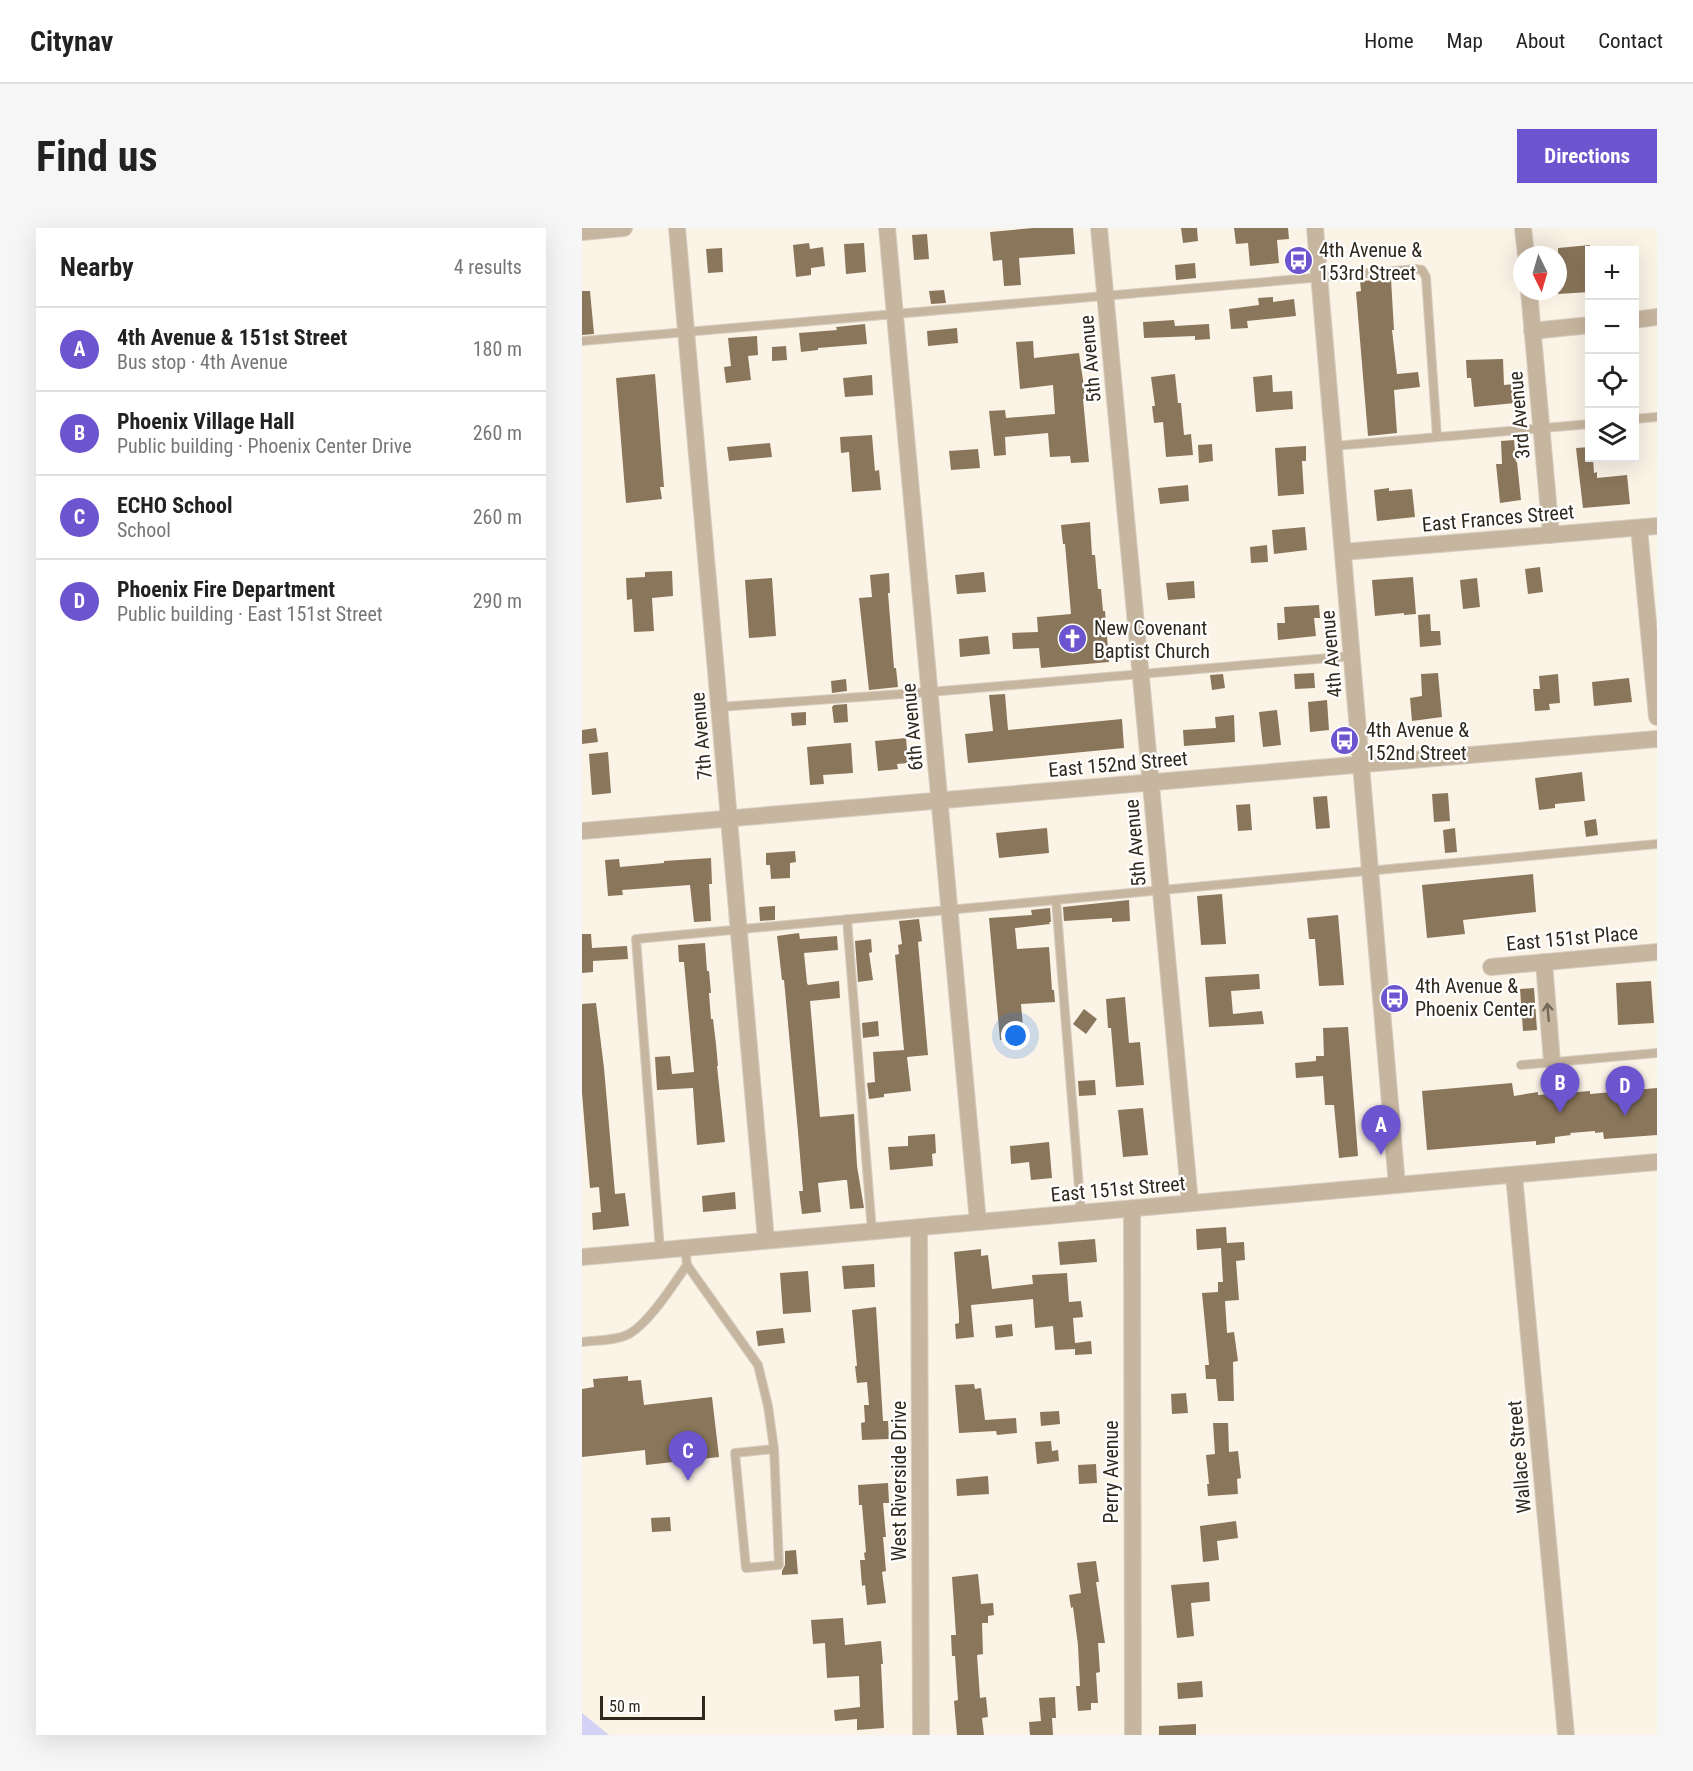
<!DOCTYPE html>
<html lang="en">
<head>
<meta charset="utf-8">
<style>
  :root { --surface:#fff; --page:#f6f6f6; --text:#222; --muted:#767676; --line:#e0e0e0; --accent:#6c55cf }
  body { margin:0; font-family:"Roboto Condensed",sans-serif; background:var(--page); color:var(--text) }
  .controls { position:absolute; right:18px; top:18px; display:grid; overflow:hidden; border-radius:0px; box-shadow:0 6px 24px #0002 }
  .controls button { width:54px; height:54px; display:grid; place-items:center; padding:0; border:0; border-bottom:2px solid var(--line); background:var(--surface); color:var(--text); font:30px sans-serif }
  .compass { position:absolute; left:931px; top:18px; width:54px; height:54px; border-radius:50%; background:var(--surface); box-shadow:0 6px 24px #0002; rotate:175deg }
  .scale { position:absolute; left:18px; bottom:15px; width:105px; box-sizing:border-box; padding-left:6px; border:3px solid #30281c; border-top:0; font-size:16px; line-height:21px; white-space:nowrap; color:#30281c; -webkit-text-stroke:4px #fff; paint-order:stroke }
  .you { position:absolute; left:434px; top:808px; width:21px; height:21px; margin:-15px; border:4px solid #fff; border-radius:50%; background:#1a73e8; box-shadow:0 0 0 9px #1a73e833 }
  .badge { display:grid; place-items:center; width:39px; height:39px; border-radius:50%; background:var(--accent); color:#fff; font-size:20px; font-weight:700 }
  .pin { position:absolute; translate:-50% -50px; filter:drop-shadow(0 2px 3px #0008) }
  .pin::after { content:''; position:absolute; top:32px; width:21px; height:18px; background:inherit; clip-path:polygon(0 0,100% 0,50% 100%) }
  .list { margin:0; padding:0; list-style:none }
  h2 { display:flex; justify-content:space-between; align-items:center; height:78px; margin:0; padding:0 24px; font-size:26px }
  h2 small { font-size:20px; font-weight:400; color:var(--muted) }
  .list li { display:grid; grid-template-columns:39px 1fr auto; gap:18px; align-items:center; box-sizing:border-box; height:84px; padding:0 24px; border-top:2px solid var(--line) }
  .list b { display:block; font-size:22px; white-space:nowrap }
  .list p { margin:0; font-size:20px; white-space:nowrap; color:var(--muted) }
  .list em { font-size:20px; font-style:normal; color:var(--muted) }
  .icon { flex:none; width:33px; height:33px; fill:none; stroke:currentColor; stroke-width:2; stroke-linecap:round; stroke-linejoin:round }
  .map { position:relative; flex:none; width:1075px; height:1507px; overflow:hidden; border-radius:0px }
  header { display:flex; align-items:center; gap:36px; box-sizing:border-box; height:84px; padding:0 30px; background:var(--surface); border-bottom:2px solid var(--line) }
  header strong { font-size:28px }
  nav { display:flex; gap:33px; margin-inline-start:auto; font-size:21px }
  .intro { display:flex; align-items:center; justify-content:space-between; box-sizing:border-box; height:144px; padding:0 36px }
  h1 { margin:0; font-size:42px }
  .button { padding:15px 27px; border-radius:0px; background:var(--accent); color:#fff; font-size:21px; font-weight:700 }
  main { display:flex; gap:36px; padding:0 36px }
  aside { flex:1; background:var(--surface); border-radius:0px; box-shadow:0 6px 24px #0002 }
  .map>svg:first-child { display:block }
  .water { fill:#d3d2f5 }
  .building { fill:#8a765a }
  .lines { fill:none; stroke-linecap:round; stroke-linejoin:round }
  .service-casing { stroke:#d7cec2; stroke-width:10 }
  .minor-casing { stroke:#d7cec2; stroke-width:18 }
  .service { stroke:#c7b69f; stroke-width:8 }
  .minor { stroke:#c7b69f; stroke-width:16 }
  .oneway { stroke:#746857 }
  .labels { text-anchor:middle; stroke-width:4.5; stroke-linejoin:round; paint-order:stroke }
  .poi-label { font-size:20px; fill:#30281c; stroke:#fff; text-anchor:start }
  .street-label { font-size:20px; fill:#30281c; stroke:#fff }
</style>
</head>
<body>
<header>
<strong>Citynav</strong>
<nav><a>Home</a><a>Map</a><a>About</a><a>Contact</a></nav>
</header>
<div class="intro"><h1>Find us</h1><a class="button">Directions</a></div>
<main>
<aside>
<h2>Nearby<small>4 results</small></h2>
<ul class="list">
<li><span class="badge">A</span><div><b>4th Avenue &amp; 151st Street</b><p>Bus stop · 4th Avenue</p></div><em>180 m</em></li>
<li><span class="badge">B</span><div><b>Phoenix Village Hall</b><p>Public building · Phoenix Center Drive</p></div><em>260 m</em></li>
<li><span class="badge">C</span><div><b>ECHO School</b><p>School</p></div><em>260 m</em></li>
<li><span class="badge">D</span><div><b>Phoenix Fire Department</b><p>Public building · East 151st Street</p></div><em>290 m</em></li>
</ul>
</aside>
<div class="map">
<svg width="1075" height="1507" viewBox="0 0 1075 1507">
  <rect width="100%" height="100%" fill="#fcf3e7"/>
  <!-- water -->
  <path class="water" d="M0 1485 27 1507H0Z"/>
  <!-- building -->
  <path class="building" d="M451 0H491L493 26 437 30 439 57 422 58 420 32 411 33 408 4Z
    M599 0H615L616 13 601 15Z
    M652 0H706L707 11 695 12 697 35 668 38 666 15 654 16Z
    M345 6 347 31 332 32 330 7Z
    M227 15 228 21 241 19 243 38 229 40V47L214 49 211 17Z
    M282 15 284 44 264 46 262 16Z
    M1008 17V64L976 66V20Z
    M140 20 141 44 126 45 124 21Z
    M613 35 614 50 594 52 593 37Z
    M809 51 812 102H810L815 146 836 144 838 159 812 162 815 205 786 208 774 64 779 63 778 53Z
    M362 62 364 75 349 76 347 63Z
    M0 63H8L12 106 0 107Z
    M691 69V74L712 71 714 88 665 93 666 100 649 101 647 81 677 77 676 70Z
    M592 92 593 98 627 96 628 111 613 112V108L562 110 561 94Z
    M283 96 285 116 236 120V122L219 124 217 105 255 102 254 99Z
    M375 100 376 115 346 118 345 103Z
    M175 108 176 127 166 128 169 152 144 155 142 139 149 138 146 110Z
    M451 113 452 130 497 125 501 152 503 171H501L507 234 489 235 488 228 468 229 466 205 423 209 424 227 412 228 407 183 423 182 424 190 473 186 471 157 438 161 434 114Z
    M204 118 205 132 190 133V119Z
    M921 131 922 157 931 156 933 175 892 179 889 150H885L884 132Z
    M73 146 82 259H78L80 271 44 275 34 150Z
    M593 146 596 175H599L602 207 609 206 611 227 584 229 581 194 572 195 570 178H573L569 149Z
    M290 147 291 167 263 169 261 150Z
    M690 147 691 164 710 163 711 181 674 184 671 149Z
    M290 207 293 243 297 242 299 262 270 264 267 224 259 225 258 209Z
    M932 212 934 234H935L939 272 918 275 914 236H920L919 213Z
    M188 215 190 229 147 233 145 219Z
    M630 216 631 233 617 235 616 217Z
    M724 218V233H720L722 266 696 268 693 220Z
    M1008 219V230H1011L1012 245 1015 244V250L1045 247 1048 276 1001 280 994 220Z
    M396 221 398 240 369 242 367 223Z
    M606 257 607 273 578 276 576 260Z
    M807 260V263L830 261 833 289 795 293 792 262Z
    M508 294 510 327H513L516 361H519L521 383H523L527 434 459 440 457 420 431 421 430 405 456 404 455 389 489 386 483 316H481L479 297Z
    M723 299 725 322 692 326 690 302Z
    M685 317 686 334 669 335 668 319Z
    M958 339 961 364 946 366 943 341Z
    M90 343 91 368 70 370 72 403 52 404 50 371 45 372 44 350 63 349V344Z
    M402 344 404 364 375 366 373 347Z
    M307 345 308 365H306L312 440H314L316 459 287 462 277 370 290 369 288 347Z
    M831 349 834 386 822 387V385L793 388 790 352Z
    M190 350 194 408 167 410 163 352Z
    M895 350 898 379 881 381 878 352Z
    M612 353 613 370 586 372 584 355Z
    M737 377 738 390H732L734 408 696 412 695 395H703L702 379Z
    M848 386 849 403H858L859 417 838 419 836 387Z
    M406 408 408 426 378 429 377 411Z
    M732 445 733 460 713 461 712 446Z
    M856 445 860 489 830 493 828 470 840 468 839 446Z
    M641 446 643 460 630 462 628 447Z
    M976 446 978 475 967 476 968 482 953 483 951 461H958L957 448Z
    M1047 450 1050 474 1012 478 1010 454Z
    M264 451 265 463 250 465 249 453Z
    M423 466 426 502 540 491 542 520 386 535 383 506 411 503 407 467Z
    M745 472 747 502 728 504 726 474Z
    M265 476 266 494 252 495 250 479 252 477Z
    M695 482 699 517 681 519 677 484Z
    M224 484V497L210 498 209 485Z
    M652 487 653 514 602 518 601 502 634 500 633 489Z
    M14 500 16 514 0 516V502Z
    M324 510 326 535 315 536 316 541 296 543 293 513Z
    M269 515 271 545 241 547 242 556 228 557 225 519Z
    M26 524 29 565 10 567 7 526Z
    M1000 544 1003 573 973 576V580L957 582 953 550Z
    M866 565 868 593 852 594 850 566Z
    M745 568 748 600 734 601 731 569Z
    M668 576 670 602 656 603 654 577Z
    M1014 591 1016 607 1004 609 1002 593Z
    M465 600 467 625 417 630 414 605Z
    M873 600 875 624 863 625 861 602Z
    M213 623 214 634 208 635V650L189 651 188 637H184V625Z
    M129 630 130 656H127L129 693 112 694 108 657 40 662 41 667 26 668 23 632 37 631 38 639 82 635V633Z
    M951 646 954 684 881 692 883 706 845 710 840 657Z
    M640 666 644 716 619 717 615 668Z
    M547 672 548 693 530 694V690L482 693 481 679Z
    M193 678V692L178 693 177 679Z
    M468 680 469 694H467L468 696 433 700 435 721 467 719 470 762H472L473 774 439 776 442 810 418 812 407 690 450 687 449 682Z
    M756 687 762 757 737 758 733 711H727L725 690Z
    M337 691 340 713 336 714 346 827 325 829 329 863 302 866V869L287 871 285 855 293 854 291 824 322 822 313 727 317 726 316 717 320 716 317 693Z
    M217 705 218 711 255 708 256 722 222 725 225 755 226 757 257 753 258 770 228 773 238 889 272 886 275 938 282 980 268 981 265 952H262L236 955 239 984 220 986 217 963H221L216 904 202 752H200L195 708Z
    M0 706H9L10 720 45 718 46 731 11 733V744L0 745Z
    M289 711 290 724 287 725 291 752 276 754 273 713Z
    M123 715 125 743H127L129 765H127L129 791H131L134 816 136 838H135L143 914 115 917 111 860 75 862 73 829 88 828 90 846 112 844 102 734H97L96 717Z
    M677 746 678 761 649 763 651 786 680 783 682 796 627 799 623 749Z
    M1069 753 1072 795 1036 797 1034 755Z
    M952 760 955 802 941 803 938 761Z
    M543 769 547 815 558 814 562 857 534 859 529 800H526L524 771Z
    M14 775 22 840 33 966 43 965 47 998 11 1002 10 985 19 984 17 959 8 960 4 914 0 865V776Z
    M502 781 515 791 504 806 491 796Z
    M296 793 297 808 281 810 280 795Z
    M766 799 776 928 757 930 752 877H743L741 848 714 850 713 835 734 833V828H742L741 800Z
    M513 852 514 867 497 868 496 853Z
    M930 855 932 868 956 864V867L1008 863V866L1075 860V907L1022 911 1021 904 1013 905V903L988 905 989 907 973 909V915L954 917V913L845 922 840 863Z
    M561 880 566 927 541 929 536 882Z
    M353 906 354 925 350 926 351 938 308 942 306 919 326 918V908Z
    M467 914 470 950 449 952 447 934 429 936 428 918Z
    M153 964 154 981 121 984 120 968Z
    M644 999 645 1015 662 1014 663 1032 654 1033 657 1072 643 1073 645 1105 652 1104 656 1133 651 1134 652 1173H636L634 1151H624L623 1137H627L620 1065 636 1064V1054H641L639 1020 615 1022 614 1001Z
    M513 1011 515 1034 478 1037 476 1014Z
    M399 1021V1028L406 1027 410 1061 451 1056 450 1047 485 1045 487 1074 499 1073 501 1089 491 1090 493 1115 509 1113 510 1126 493 1127V1121L473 1122 471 1098 453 1100 451 1071 389 1077 392 1109 374 1111 373 1096 377 1095V1087L372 1024Z
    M292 1036 293 1059 262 1061 260 1038Z
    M226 1043 229 1084 201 1086 198 1045Z
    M294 1079 301 1193H306L307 1211 280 1212 279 1195 283 1194 282 1177H287L285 1154 275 1155 273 1138H275L270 1082Z
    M430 1096 431 1108 414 1110 413 1098Z
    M201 1100 203 1115 176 1118 174 1103Z
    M46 1148V1153L59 1152 62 1177 130 1169 137 1229 64 1237 63 1222 0 1229V1161L12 1159 11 1151Z
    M392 1156 393 1161 399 1160 403 1192 434 1190 435 1205 415 1207 414 1203 377 1205 373 1157Z
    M604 1165 606 1185 590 1186 589 1166Z
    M477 1183 478 1196 459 1198 458 1184Z
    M631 1195H646L647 1224 656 1223 659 1250 655 1251 656 1266 626 1268 625 1256H627L624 1227 633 1226Z
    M469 1213 470 1223 476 1222 477 1233 455 1236 453 1214Z
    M514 1236 515 1255 497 1256 496 1237Z
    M406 1248 407 1266 375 1268 374 1251Z
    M306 1255 307 1275H301L304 1309H301L304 1343 300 1344 304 1375 285 1377 283 1357 280 1358 278 1332H283L282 1325 284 1324 280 1277H277L276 1257Z
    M88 1289 89 1303 70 1304 69 1290Z
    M654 1293 656 1310 635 1313 637 1332 621 1334 618 1298Z
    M214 1322 216 1346 200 1347V1343L203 1337V1323Z
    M514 1333 517 1354H514L523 1415H516L518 1444 514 1445 516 1475H509V1482L496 1483 494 1458H498L496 1417 491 1379 489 1380 487 1367 499 1365 495 1335Z
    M396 1346 399 1376 411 1375 412 1387 406 1388V1395H400L401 1426 395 1427 398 1470 404 1469 406 1489 400 1490 402 1507H375L372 1473 376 1472 373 1428H370L369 1407H374L370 1349Z
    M627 1354 628 1373 609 1375 612 1408 595 1410 589 1357Z
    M261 1390 263 1417 299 1413 301 1436H299L302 1500 275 1502V1491L253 1493 252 1482 278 1479 277 1448 245 1450 243 1415 231 1416 229 1392Z
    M620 1453 621 1469 596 1471 595 1455Z
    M473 1469 474 1490H470L471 1507H448L447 1494 459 1493 457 1470Z
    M614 1496V1507H577V1498Z"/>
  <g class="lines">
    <defs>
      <path id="service" d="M0 113 834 41 840 42 844 49 855 209
        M1052 191 1075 189
        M752 218 1008 196
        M137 479 348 464 770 428
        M474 672 499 985
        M265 691 290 1003
        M939 837 1075 825
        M78 1022 54 711 1075 616
        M105 1037 176 1137 186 1178 192 1221 197 1337 164 1340 153 1225 192 1221
        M0 1114C15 1112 33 1113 47 1106 67 1095 91 1057 105 1037L103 1019"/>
      <path id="minor" d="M95 0 184 1012
        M305 0 396 994
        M517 0 608 975
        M733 0 815 957
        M941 0 944 27
        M0 4 42 0
        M947 63 969 307
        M1052 92 1075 89
        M950 103 1008 97
        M1057 300 1075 489
        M761 324 1075 298
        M0 603 1075 511
        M962 734 970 834
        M909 739 1075 724
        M932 947 984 1507
        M550 980 551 1507
        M337 999 339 1507
        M0 1029 1075 934"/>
    </defs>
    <!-- service casing -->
    <use href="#service" class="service-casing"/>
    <!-- minor casing -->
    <use href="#minor" class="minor-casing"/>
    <!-- service -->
    <use href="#service" class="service"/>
    <!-- minor -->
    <use href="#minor" class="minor"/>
  </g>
  <!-- one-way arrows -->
  <defs><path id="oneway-shaft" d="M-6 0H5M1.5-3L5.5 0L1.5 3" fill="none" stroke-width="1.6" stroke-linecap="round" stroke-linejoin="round" transform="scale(1.5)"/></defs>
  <use class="oneway" href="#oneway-shaft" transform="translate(966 784) rotate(-95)"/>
  <!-- icons -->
  <defs>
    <symbol id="bus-disc" viewBox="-11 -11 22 22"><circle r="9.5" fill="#6c55cf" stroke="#fff"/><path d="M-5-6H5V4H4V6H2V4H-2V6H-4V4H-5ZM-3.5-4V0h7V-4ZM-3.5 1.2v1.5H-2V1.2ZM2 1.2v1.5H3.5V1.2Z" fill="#fff"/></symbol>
    <symbol id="church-disc" viewBox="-11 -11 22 22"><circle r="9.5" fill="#6c55cf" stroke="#fff"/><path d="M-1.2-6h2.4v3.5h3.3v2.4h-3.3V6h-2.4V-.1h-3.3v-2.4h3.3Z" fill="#fff"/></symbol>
  </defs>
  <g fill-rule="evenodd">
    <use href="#bus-disc" x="700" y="16" width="33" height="33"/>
    <use href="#church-disc" x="474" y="394" width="33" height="33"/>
    <use href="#bus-disc" x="746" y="496" width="33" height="33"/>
    <use href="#bus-disc" x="796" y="754" width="33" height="33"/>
  </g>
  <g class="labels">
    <!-- poi labels -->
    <g class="poi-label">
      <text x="737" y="29">4th Avenue &amp;<tspan x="737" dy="23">153rd Street</tspan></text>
      <text x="512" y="407">New Covenant<tspan x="512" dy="23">Baptist Church</tspan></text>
      <text x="784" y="509">4th Avenue &amp;<tspan x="784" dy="23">152nd Street</tspan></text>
      <text x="833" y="765">4th Avenue &amp;<tspan x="833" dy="23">Phoenix Center</tspan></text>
    </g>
    <!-- street labels -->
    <g class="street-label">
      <text transform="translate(508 131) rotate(-95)" y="7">5th Avenue</text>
      <text transform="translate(937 187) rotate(-95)" y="7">3rd Avenue</text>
      <text transform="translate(916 290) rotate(-5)" y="7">East Frances Street</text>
      <text transform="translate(749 426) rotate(-95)" y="7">4th Avenue</text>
      <text transform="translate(330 499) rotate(-95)" y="7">6th Avenue</text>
      <text transform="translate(119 508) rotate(-95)" y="7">7th Avenue</text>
      <text transform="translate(536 536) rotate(-5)" y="7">East 152nd Street</text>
      <text transform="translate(553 615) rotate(-95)" y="7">5th Avenue</text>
      <text transform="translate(990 710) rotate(-5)" y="7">East 151st Place</text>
      <text transform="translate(536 961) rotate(-5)" y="7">East 151st Street</text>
      <text transform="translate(937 1229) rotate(-95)" y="7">Wallace Street</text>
      <text transform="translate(529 1244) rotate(-90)" y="7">Perry Avenue</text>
      <text transform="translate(317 1253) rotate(-90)" y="7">West Riverside Drive</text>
    </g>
  </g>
</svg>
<div class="controls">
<button>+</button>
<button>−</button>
<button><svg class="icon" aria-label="locate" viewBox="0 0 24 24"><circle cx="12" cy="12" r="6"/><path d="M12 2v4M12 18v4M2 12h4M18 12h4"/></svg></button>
<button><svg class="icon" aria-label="layers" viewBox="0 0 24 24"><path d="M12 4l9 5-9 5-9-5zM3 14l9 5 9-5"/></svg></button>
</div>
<svg class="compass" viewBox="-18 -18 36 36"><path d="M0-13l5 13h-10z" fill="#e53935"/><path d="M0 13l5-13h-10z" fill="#767676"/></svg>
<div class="scale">50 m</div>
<div class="you"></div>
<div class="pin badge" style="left:799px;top:927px">A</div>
<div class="pin badge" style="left:978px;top:885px">B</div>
<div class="pin badge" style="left:106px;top:1253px">C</div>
<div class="pin badge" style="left:1043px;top:888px">D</div>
</div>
</main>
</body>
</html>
